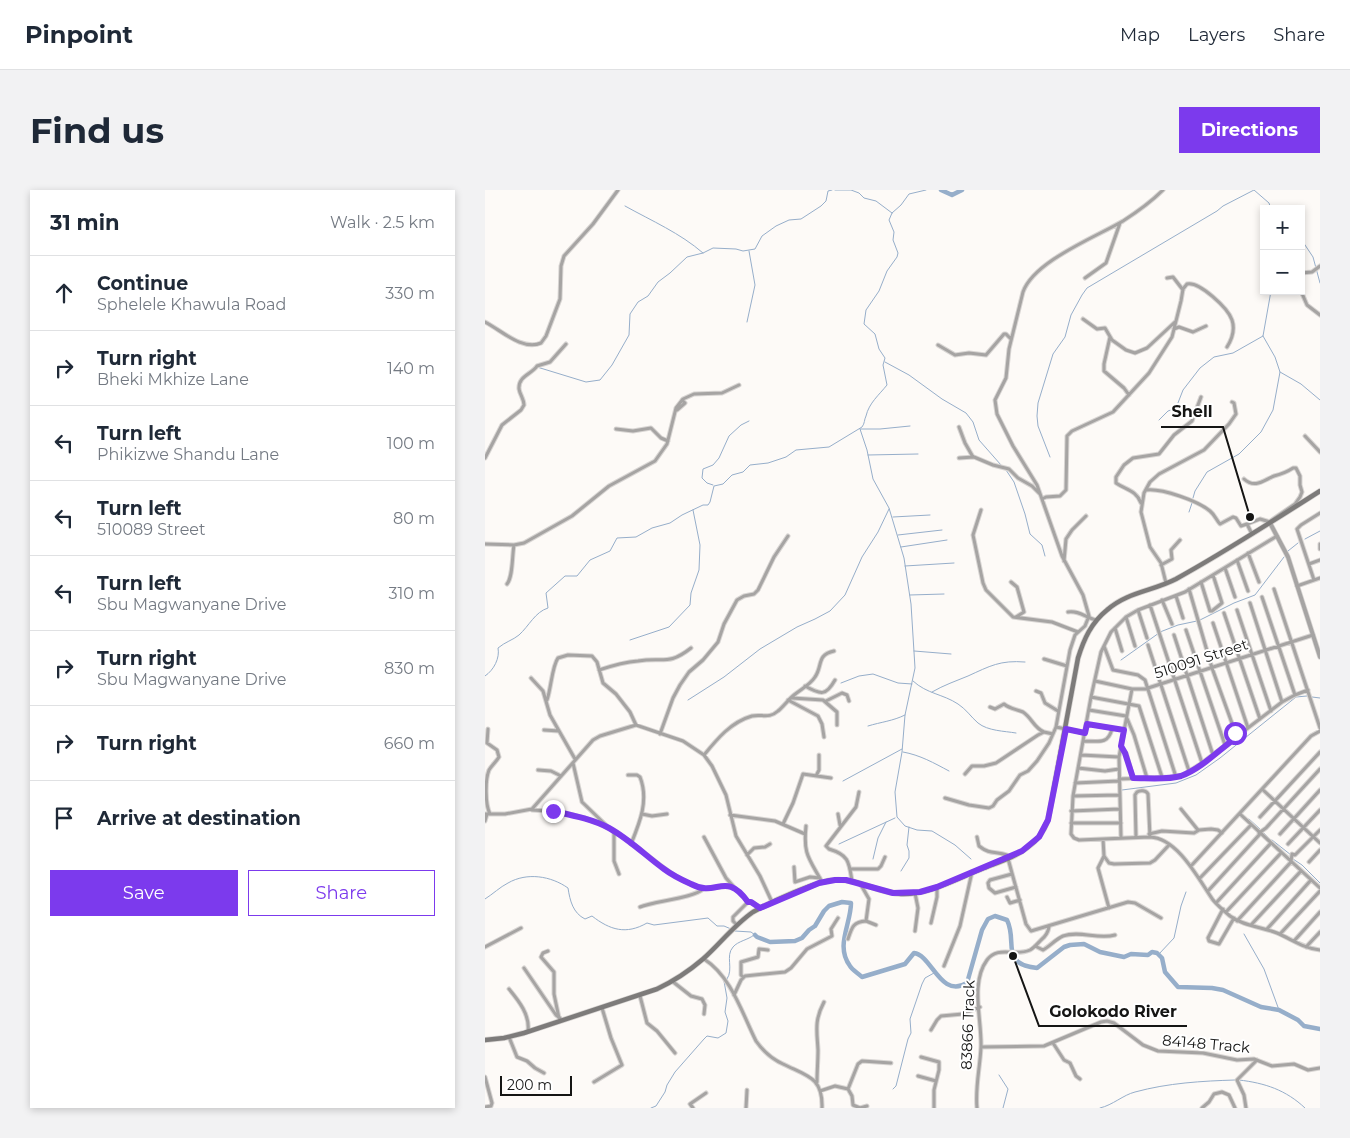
<!DOCTYPE html>
<html lang="en">
<head>
<meta charset="utf-8">
<style>
  :root { --surface:#fff; --page:#f2f2f3; --text:#1f2937; --muted:#747a83; --line:#e0e1e3; --accent:#7c3aed }
  body { margin:0; font-family:Montserrat,sans-serif; background:var(--page); color:var(--text) }
  .controls { position:absolute; right:15px; top:15px; display:grid; overflow:hidden; border-radius:0px; box-shadow:0 2px 8px #0003 }
  .controls button { width:45px; height:45px; display:grid; place-items:center; padding:0; border:0; border-bottom:1px solid var(--line); background:var(--surface); color:var(--text); font:25px sans-serif }
  .scale { position:absolute; left:15px; bottom:12px; width:72px; box-sizing:border-box; padding-left:5px; border:2px solid #151514; border-top:0; font-size:14px; line-height:18px; white-space:nowrap; color:#151514; -webkit-text-stroke:4px #fff; paint-order:stroke }
  .stop { position:absolute; width:15px; height:15px; margin:-11px; border:4px solid #7c3aed; border-radius:50%; background:#fff }
  .stop.end { background:#7c3aed; border-color:#fff; box-shadow:0 1px 5px #0008 }
  .list { margin:0; padding:0; list-style:none }
  h2 { display:flex; justify-content:space-between; align-items:center; height:65px; margin:0; padding:0 20px; font-size:21px }
  h2 small { font-size:16px; font-weight:400; color:var(--muted) }
  .list li { display:grid; grid-template-columns:32px 1fr auto; gap:15px; align-items:center; box-sizing:border-box; height:75px; padding:0 20px; border-top:1px solid var(--line) }
  .list b { display:block; font-size:19px; white-space:nowrap }
  .list p { margin:0; font-size:16px; white-space:nowrap; color:var(--muted) }
  .list em { font-size:16px; font-style:normal; color:var(--muted) }
  .actions { display:flex; gap:10px; padding:15px 20px }
  .actions a { flex:1; padding:11px 0; border:1px solid var(--accent); border-radius:0px; text-align:center; font-size:18px; color:var(--accent) }
  .actions .main { background:var(--accent); color:#fff }
  .icon { flex:none; width:28px; height:28px; fill:none; stroke:currentColor; stroke-width:2; stroke-linecap:round; stroke-linejoin:round }
  .map { position:relative; flex:none; width:835px; height:918px; overflow:hidden; border-radius:0px }
  header { display:flex; align-items:center; gap:30px; box-sizing:border-box; height:70px; padding:0 25px; background:var(--surface); border-bottom:1px solid var(--line) }
  header strong { font-size:24px }
  nav { display:flex; gap:28px; margin-inline-start:auto; font-size:18px }
  .intro { display:flex; align-items:center; justify-content:space-between; box-sizing:border-box; height:120px; padding:0 30px }
  h1 { margin:0; font-size:35px }
  .button { padding:12px 22px; border-radius:0px; background:var(--accent); color:#fff; font-size:18px; font-weight:700 }
  main { display:flex; gap:30px; padding:0 30px }
  aside { flex:1; background:var(--surface); border-radius:0px; box-shadow:0 2px 8px #0003 }
  .map>svg:first-child { display:block }
  .lines { fill:none; stroke-linecap:round; stroke-linejoin:round }
  .stream { stroke:#96aeca; stroke-width:1 }
  .river { stroke:#96aeca; stroke-width:4.5 }
  .minor-casing { stroke:#d8d5d3; stroke-width:5 }
  .tertiary-casing { stroke:#d8d5d3; stroke-width:5.5 }
  .secondary-casing { stroke:#d8d5d3; stroke-width:6 }
  .minor { stroke:#a6a4a3; stroke-width:3 }
  .tertiary { stroke:#a6a4a3; stroke-width:4 }
  .secondary { stroke:#7d7b7a; stroke-width:4.5 }
  .route { stroke:#7c3aed; stroke-width:6 }
  .labels { text-anchor:middle; stroke-width:4; stroke-linejoin:round; paint-order:stroke }
  .street-label { font-size:15px; fill:#151514; stroke:#fff }
  .leader { fill:none; stroke:#151514; stroke-width:2 }
  .callout-dot { fill:#151514; stroke:#fff; stroke-width:2 }
  .callout-label { font-size:16px; text-anchor:middle; font-weight:bold; fill:#151514; stroke:#fff; stroke-width:4; stroke-linejoin:round; paint-order:stroke }
</style>
</head>
<body>
<header>
<strong>Pinpoint</strong>
<nav><a>Map</a><a>Layers</a><a>Share</a></nav>
</header>
<div class="intro"><h1>Find us</h1><a class="button">Directions</a></div>
<main>
<aside>
<h2>31 min<small>Walk · 2.5 km</small></h2>
<ul class="list">
<li><svg class="icon" aria-label="ahead" viewBox="0 0 24 24"><path d="M12 20V5M6 11l6-6 6 6"/></svg><div><b>Continue</b><p>Sphelele Khawula Road</p></div><em>330 m</em></li>
<li><svg class="icon" aria-label="right" viewBox="0 0 24 24"><path d="M7 20v-9h11M14 6l5 5-5 5"/></svg><div><b>Turn right</b><p>Bheki Mkhize Lane</p></div><em>140 m</em></li>
<li><svg class="icon" aria-label="left" viewBox="0 0 24 24"><path d="M17 20v-9H6M10 6l-5 5 5 5"/></svg><div><b>Turn left</b><p>Phikizwe Shandu Lane</p></div><em>100 m</em></li>
<li><svg class="icon" aria-label="left" viewBox="0 0 24 24"><path d="M17 20v-9H6M10 6l-5 5 5 5"/></svg><div><b>Turn left</b><p>510089 Street</p></div><em>80 m</em></li>
<li><svg class="icon" aria-label="left" viewBox="0 0 24 24"><path d="M17 20v-9H6M10 6l-5 5 5 5"/></svg><div><b>Turn left</b><p>Sbu Magwanyane Drive</p></div><em>310 m</em></li>
<li><svg class="icon" aria-label="right" viewBox="0 0 24 24"><path d="M7 20v-9h11M14 6l5 5-5 5"/></svg><div><b>Turn right</b><p>Sbu Magwanyane Drive</p></div><em>830 m</em></li>
<li><svg class="icon" aria-label="right" viewBox="0 0 24 24"><path d="M7 20v-9h11M14 6l5 5-5 5"/></svg><div><b>Turn right</b></div><em>660 m</em></li>
<li><svg class="icon" aria-label="arrive" viewBox="0 0 24 24"><path d="M6 21V4h12l-3 4 3 4H6"/></svg><div><b>Arrive at destination</b></div></li>
</ul>
<div class="actions"><a class="main">Save</a><a>Share</a></div>
</aside>
<div class="map">
<svg width="835" height="918" viewBox="0 0 835 918">
  <rect width="100%" height="100%" fill="#fdfaf7"/>
  <g class="lines">
    <!-- stream -->
    <path class="stream" d="M350 0H366L374 3 379 8 391 11 407 23
      M140 16C167 31 195 43 218 63
      M816 49 828 67 835 93
      M262 132 270 95 264 61
      M400 172 424 185 457 209 481 223 488 232 494 250 516 275
      M52 177 101 192 115 190 127 175 144 145 145 124 153 112 163 106 173 92 185 83 202 67 218 63 228 58 251 59 258 61 270 59 277 46 291 36 304 30 316 29 336 16 341 11 343 1 347 0
      M795 182 816 194 835 210
      M674 230 683 221 691 218 698 200 715 178 729 167 748 163 778 146 786 101
      M425 236 395 239H375L382 260 388 289 404 318 419 368 426 414 430 478 420 525 417 562 410 602 412 627 420 636 432 640 447 641 470 655 486 669
      M383 265 433 264
      M565 267 553 236 552 226 553 213 568 164 580 147 586 125 597 105 602 98 732 21 738 16 769 0 784 13 786 19
      M521 280 529 292 540 324 545 344 557 355 560 366
      M228 295 222 293 217 288 218 279 228 275 234 268 244 246 256 235 264 231
      M708 308 710 301 722 282 754 264 776 242 788 220 795 182 790 167 778 146
      M704 322 707 313
      M408 327 445 325
      M413 345 457 340
      M820 349 835 341
      M416 357 462 350
      M803 361 813 353
      M420 376 469 373
      M425 405 459 404
      M715 430 749 413 770 405 799 367
      M675 442 693 435 712 431
      M145 450 184 437 205 415 206 403 214 380 215 355 208 320
      M429 461 466 464
      M636 470 674 443
      M0 486C9 480 15 468 13 458 20 452 28 450 34 445 44 436 50 422 63 418L61 403 80 386H92L105 370 125 361 132 348 151 347 167 338 185 333 197 325 218 315H223L225 312 229 296 238 294 247 285 258 282 265 275 283 273 301 267 311 260 344 257 377 237C380 233 379 230 381 226 384 213 394 205 402 195L398 175 400 168 394 159 390 144 379 134 381 120 394 101 402 81 412 67 413 63 408 50 409 42 404 30 407 23 416 15 424 4 441 0
      M428 491C442 504 458 504 473 514 481 519 486 527 493 533 503 541 519 541 531 543
      M356 493 374 486 388 484 413 493 427 494
      M447 502C459 495 471 491 483 486 505 476 515 470 540 472
      M827 507 835 508
      M203 510 239 487 275 459 312 437 330 429 345 421 360 405 377 367 393 342 404 319
      M383 536C396 532 408 531 420 525
      M418 562C435 565 449 573 464 581
      M358 591 417 559
      M637 600 691 593 711 585 735 568 811 507 822 506
      M764 629 776 640
      M778 642 786 650
      M787 650 806 665
      M354 654 410 628
      M388 669 393 648 401 632
      M808 669 817 675 835 693
      M416 681 424 668V661L422 655 424 637
      M0 709C8 704 15 697 23 693 42 682 66 686 83 698 85 711 88 723 100 729L107 726C125 740 141 745 162 733L169 735 223 728 232 736H239L246 739
      M250 741 266 742 270 745
      M759 744 779 779 794 820
      M674 764 689 748 696 716 701 702
      M242 789C249 779 240 766 248 757 253 751 263 750 269 745
      M514 885 523 899 518 918
      M754 890C780 893 801 900 820 918
      M408 899 411 896 423 849 426 843 425 829 437 794 440 788 449 783
      M166 918 171 916 180 902 182 895 190 882 219 849 222 846 233 848 241 843 243 831 240 822 242 808 239 791
      M615 918C628 915 638 905 650 902 683 893 717 891 750 890"/>
    <!-- river -->
    <path class="river" d="M456 0 467 5 477 0
      M270 745 272 747 285 752 310 751 317 748 324 740 330 736 339 721 344 716 357 712 366 713C366 734 350 756 365 776 367 780 373 783 377 787L420 774 429 763C447 765 455 809 482 793L497 740 503 729 510 726 522 730C533 752 514 774 552 778L579 757 585 755 599 754 615 762 639 767 646 764 663 765 667 762 672 763 677 768 680 782 693 797 727 798 738 800 776 817 794 820 813 830 819 836 835 839"/>
    <defs>
      <path id="minor" d="M816 83 827 82 835 76
        M600 88 621 73 635 33
        M682 88 688 87 698 100
        M816 101 822 115 835 125
        M598 129 612 139 620 138 627 150 641 160 650 163 662 158 690 132
        M0 132C16 140 37 161 56 153L61 146 75 109 76 76 79 66 108 34 133 0
        M689 139 694 137 708 142 721 136
        M625 147 619 174V181L639 198 644 205
        M453 155 470 165 484 163 501 165 519 144H521L526 149
        M192 220 200 213 197 210
        M474 237 480 253 488 267
        M131 239 148 241 166 238 176 248 183 251
        M820 246 835 262
        M0 268 17 235 36 220 39 215C39 209 35 205 34 199 33 186 47 184 52 176L65 172 81 154
        M474 268 489 267 508 275 524 279 533 288 547 296 555 304
        M759 289C770 299 779 290 789 286 797 284 802 282 808 278H811L815 286V295L817 302 815 307 810 314 784 332
        M661 300C677 298 713 311 725 321 730 325 731 330 735 334L748 327 751 328 756 336 762 334
        M557 309 561 307 575 306 581 300 582 246 587 241 628 222 664 183 687 147 696 111 698 99 702 94C714 91 743 118 747 130 750 139 747 149 742 157
        M656 313C651 300 641 300 631 293V287L639 275 648 268 674 264 689 245 707 231 716 207
        M496 320 488 345 498 393 501 400 528 427 567 432 593 442
        M767 344 762 334 775 329 785 332
        M792 346 700 402 653 420 641 427 626 442 616 462 606 507 588 606 586 644 589 648 594 650 665 647C693 648 714 690 728 710 733 716 739 721 745 726 758 736 777 737 792 743 806 749 820 759 835 760
        M0 354 29 355 39 353 87 326 124 296 170 271 182 254 191 218 198 209 209 204 237 203 254 195
        M835 354V359
        M763 363 774 392
        M752 370 763 401
        M579 371 581 349 587 340 601 326
        M824 374 835 370
        M676 375 687 369 686 360 695 350
        M740 378 750 407
        M829 390 812 339 816 335 835 323
        M526 392 532 397 539 422 531 427
        M716 392 725 421H727L737 413 728 385
        M681 393 676 373 665 357 656 322 659 303 665 292 674 284 719 260 744 234 751 224 749 213 747 212
        M22 394C28 387 27 366 29 355
        M812 396 835 388
        M704 399 727 478 752 547
        M789 399 835 538
        M691 406 698 428
        M777 407 810 505
        M677 410 687 434
        M765 413 797 512
        M665 415 717 573
        M653 420 662 448
        M752 420 786 521
        M583 422C594 420 601 428 611 430
        M739 423 775 529
        M641 427 650 456
        M728 433 763 538
        M630 438 637 461
        M701 440 740 555
        M689 445 728 565
        M663 455 704 581
        M619 456 628 480 653 485 660 490 691 587
        M559 469 582 476
        M114 480C126 476 140 472 153 471 179 467 183 476 206 458
        M46 488 58 501 65 525 90 569
        M610 491 647 499H660L828 445
        M320 496C336 505 341 506 350 490
        M551 501 556 503 560 513 573 521
        M606 507 654 516 677 587
        M307 508 338 510 352 522V535
        M62 510C66 499 67 476 73 468L83 465 107 466 112 472 118 493 131 504 145 522 151 535
        M303 510 333 526 337 534 339 547
        M341 511 357 503 362 505 364 511
        M505 517 510 519 519 514C525 519 531 519 538 522 547 528 549 538 559 542
        M604 520 641 526 649 545 662 588
        M602 534 639 540
        M3 539 2 553 12 560 14 567C11 572 7 575 4 580 0 590 0 614 5 624
        M59 540 74 541
        M600 543 571 537 585 460 590 445 600 436 604 426 598 405 577 366 552 295 528 256 512 224 510 210 521 188 524 159 538 102C549 71 611 47 638 31 652 22 666 12 678 0
        M175 544 188 508 195 495 204 482 218 470 233 452 239 434 252 410 259 406 269 404 273 400 289 367 303 346
        M598 551C613 551 623 555 627 539
        M636 557 641 563 648 588
        M219 565C232 549 246 532 267 526 277 524 284 529 293 521 299 516 303 510 309 505 316 499 325 495 330 487 338 476 331 465 349 461
        M596 565 634 567
        M88 573 97 612 124 638
        M593 578 620 581 634 579
        M53 580 66 581 76 586
        M480 584 487 576H499L511 573 553 545 559 542 568 544
        M143 585H152L155 587C164 610 155 632 146 654
        M331 586 334 580V565
        M634 589 685 587 698 585 717 573 797 512 810 505 823 500
        M590 593 634 591
        M777 599 835 653
        M588 606 634 605
        M460 608 484 615 504 618 508 616 512 610 524 601 535 585 543 581 552 571 564 553 571 537
        M696 619 713 640
        M47 620C55 621 62 620 70 622 88 624 109 630 125 639 155 655 178 683 210 696 236 707 239 680 263 712H267L275 718
        M586 621 635 619
        M0 624H20L47 619 108 550 115 546 151 535 198 551 219 565 227 576 241 605 251 646 275 686 287 712
        M157 624 167 626 182 624
        M353 624 355 635
        M755 624 835 698
        M245 625 290 631 320 644
        M775 627 835 562
        M0 631 2 624
        M586 633H636
        M298 634 308 613 318 584 346 588
        M321 636C318 665 324 668 337 692
        M129 641V671L134 684
        M774 643 781 638 835 579
        M664 644 677 641 709 643 714 640 726 639 733 640 737 643
        M795 644 835 600
        M219 647 241 688 248 696
        M492 647 494 656C505 665 511 661 522 665L541 734 546 741 643 712 650 713 676 728
        M651 647 650 605 652 602C655 600 661 600 663 604L665 647
        M636 648 634 567 647 499
        M618 649 619 666 613 678 624 718
        M803 654 835 620
        M262 665 269 658 280 657 285 654
        M619 666 624 673 629 674 665 673 670 670 684 655
        M824 672 835 660
        M706 676 826 546 835 541
        M309 677 310 692 325 687 335 688
        M365 679H393L396 676 400 667
        M527 684 505 690 503 693 504 698 510 703 531 697
        M715 688 766 635
        M367 691C364 672 364 665 344 659L341 656 371 617 374 602
        M376 695 384 709 381 731 391 735
        M723 701 775 644
        M522 707 525 713 535 710
        M731 713 786 653
        M155 717C170 711 209 708 218 699
        M738 719 723 748 724 751 734 754 749 728
        M741 722 796 663
        M752 731 806 672 807 664 810 665 835 640
        M446 733 452 707V697
        M252 735 248 731V727L263 712
        M766 735 816 681
        M782 739 826 690
        M430 741 433 718 430 703
        M795 744 835 701
        M363 749C367 737 368 732 381 731
        M809 751 835 722
        M550 756 558 760C565 756 571 749 578 746 595 740 613 750 630 745
        M0 757 36 738
        M821 757 835 742
        M63 761 58 763 56 767 69 782V804L74 828
        M219 769C246 786 257 823 271 851 278 861 287 869 298 874 322 886 338 887 337 918
        M459 776 475 736 487 682
        M39 778 71 825 75 828
        M258 787 256 785V772L273 767 274 759 283 760
        M187 791 206 806 217 809 220 815 219 824
        M24 799C34 811 45 825 43 841
        M249 805 256 790 260 786 300 782 306 778 322 759 347 746 346 739 353 728
        M155 806 162 833 172 841 190 863
        M446 840 452 830 456 826 478 824 495 817
        M24 847 32 867 42 871 50 878 59 883
        M568 853 579 870 585 873 591 886 595 889
        M496 857 559 856 616 832 622 831 629 833 658 855 673 861 718 863 752 870 769 869 787 876 809 874 823 880 835 878
        M436 867 454 872V880L449 900V918
        M433 886 451 891
        M0 887 7 913 6 916 0 917
        M109 892 137 875 126 848 117 818
        M332 892C332 881 333 871 333 860 332 841 329 831 339 812
        M363 899 367 906 368 915 375 918 382 916
        M335 901 350 896 363 899 373 874 377 871 406 873
        M208 918 205 914 221 903
        M261 918 262 900
        M492 918C490 897 495 878 496 857 497 830 485 793 502 770 513 755 530 767 545 760 549 758 553 753 556 750 561 746 563 743 564 737
        M717 918 724 912 729 904 737 902 744 905 750 918
        M761 918 759 905 752 890 772 870"/>
      <path id="tertiary" d="M785 333 803 367 835 467"/>
      <path id="secondary" d="M0 850 19 848 39 843 172 799C189 791 204 781 218 769 235 754 249 735 268 722 286 712 331 691 349 690 372 688 393 703 416 704 444 705 473 688 499 678 514 672 531 667 543 657 553 650 559 641 563 630L593 468C599 449 606 433 622 420 642 402 668 401 691 389 740 362 788 331 835 301"/>
    </defs>
    <!-- minor casing -->
    <use href="#minor" class="minor-casing"/>
    <!-- tertiary casing -->
    <use href="#tertiary" class="tertiary-casing"/>
    <!-- secondary casing -->
    <use href="#secondary" class="secondary-casing"/>
    <!-- minor -->
    <use href="#minor" class="minor"/>
    <!-- tertiary -->
    <use href="#tertiary" class="tertiary"/>
    <!-- secondary -->
    <use href="#secondary" class="secondary"/>
  </g>
  <g class="lines">
    <!-- route -->
    <path class="route" d="M68 621C86 625 107 629 124 638 144 649 161 666 179 679 187 685 197 690 206 694 232 708 240 680 263 712H266L275 718 334 693 350 690H361L408 703 435 702 452 697 537 661 554 647 563 630 581 539 600 543 602 534 639 540 636 556 640 563 648 588C663 588 682 590 696 586 716 579 735 559 752 547L750 543"/>
  </g>
  <g class="labels">
    <!-- street labels -->
    <g class="street-label">
      <text transform="translate(716 469) rotate(-18)" y="5">510091 Street</text>
      <text transform="translate(483 835) rotate(-88)" y="5">83866 Track</text>
      <text transform="translate(721 854) rotate(5)" y="5">84148 Track</text>
    </g>
  </g>
  <!-- callouts -->
  <path class="leader" d="M765 327L738 237H676M528 766L554 836H702"/>
  <g class="callout-dot">
    <circle cx="765" cy="327" r="5"/>
    <circle cx="528" cy="766" r="5"/>
  </g>
  <g class="callout-label">
    <text x="707" y="227">Shell</text>
    <text x="628" y="827">Golokodo River</text>
  </g>
</svg>
<div class="controls">
<button>+</button>
<button>−</button>
</div>
<div class="scale">200 m</div>
<div class="stop" style="left:750px;top:543px"></div>
<div class="stop end" style="left:68px;top:621px"></div>
</div>
</main>
</body>
</html>
